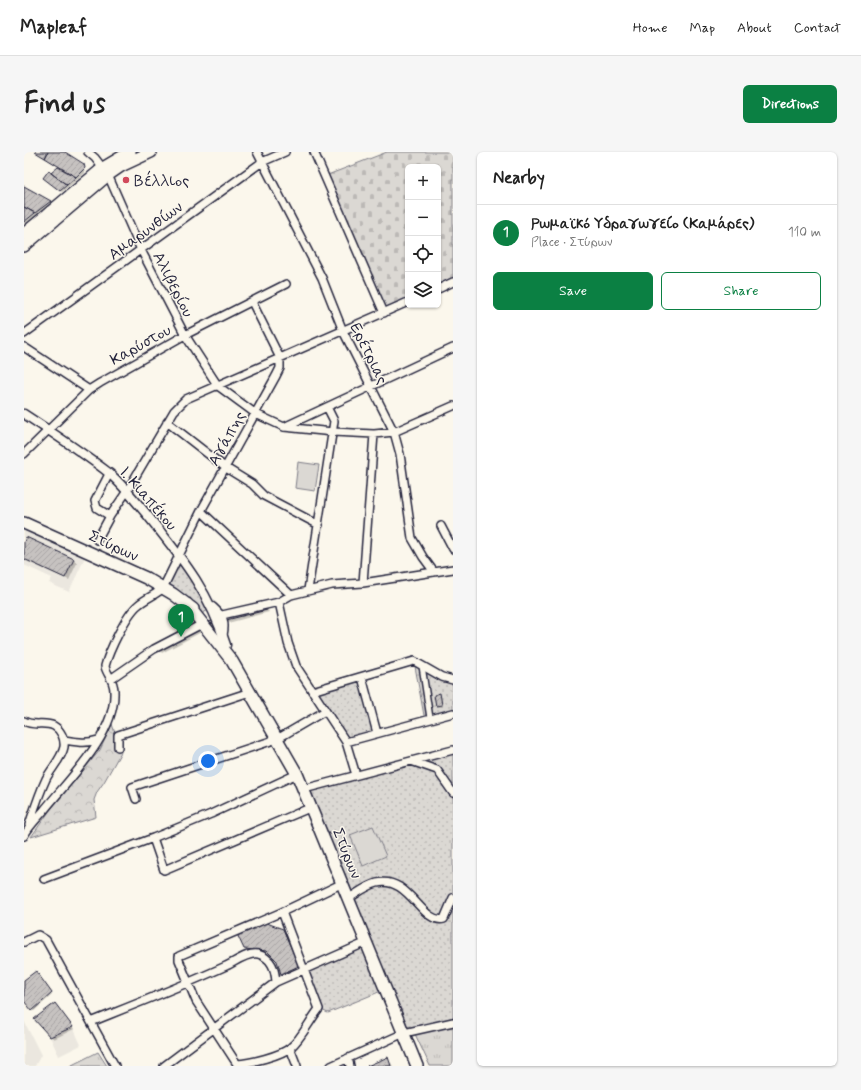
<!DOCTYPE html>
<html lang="en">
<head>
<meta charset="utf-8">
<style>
  :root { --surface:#fff; --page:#f6f6f6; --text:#222; --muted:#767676; --line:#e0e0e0; --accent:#0b8043 }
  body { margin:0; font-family:Mynerve,sans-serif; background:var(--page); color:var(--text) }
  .controls { position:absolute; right:12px; top:12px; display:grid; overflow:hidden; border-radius:6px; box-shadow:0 1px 3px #0004 }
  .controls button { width:36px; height:36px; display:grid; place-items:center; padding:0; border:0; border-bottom:1px solid var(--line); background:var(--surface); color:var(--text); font:20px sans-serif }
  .you { position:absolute; left:184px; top:609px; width:14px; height:14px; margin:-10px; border:3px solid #fff; border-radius:50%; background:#1a73e8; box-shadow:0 0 0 6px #1a73e833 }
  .badge { display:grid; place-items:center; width:26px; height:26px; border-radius:50%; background:var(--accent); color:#fff; font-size:13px; font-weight:700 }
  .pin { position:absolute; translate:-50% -33px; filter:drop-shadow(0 1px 2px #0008) }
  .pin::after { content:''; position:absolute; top:21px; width:14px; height:12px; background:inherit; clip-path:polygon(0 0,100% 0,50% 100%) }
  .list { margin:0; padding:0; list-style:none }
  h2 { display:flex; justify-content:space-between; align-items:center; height:52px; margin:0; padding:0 16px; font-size:17px }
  h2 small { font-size:13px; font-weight:400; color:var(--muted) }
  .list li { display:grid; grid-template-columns:26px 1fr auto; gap:12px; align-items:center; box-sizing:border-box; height:56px; padding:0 16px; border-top:1px solid var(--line) }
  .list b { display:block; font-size:15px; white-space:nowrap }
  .list p { margin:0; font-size:13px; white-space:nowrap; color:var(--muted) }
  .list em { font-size:13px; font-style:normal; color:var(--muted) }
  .actions { display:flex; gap:8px; padding:12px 16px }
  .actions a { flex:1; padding:9px 0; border:1px solid var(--accent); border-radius:6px; text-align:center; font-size:14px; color:var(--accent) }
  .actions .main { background:var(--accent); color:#fff }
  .icon { flex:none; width:22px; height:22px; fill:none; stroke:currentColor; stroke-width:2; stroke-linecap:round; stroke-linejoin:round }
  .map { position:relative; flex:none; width:429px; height:914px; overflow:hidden; border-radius:6px }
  header { display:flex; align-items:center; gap:24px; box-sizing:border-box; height:56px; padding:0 20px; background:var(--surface); border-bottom:1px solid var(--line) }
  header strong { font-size:19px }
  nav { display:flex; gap:22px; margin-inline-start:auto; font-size:14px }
  .intro { display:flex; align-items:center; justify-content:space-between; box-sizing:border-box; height:96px; padding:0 24px }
  h1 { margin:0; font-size:28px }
  .button { padding:10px 18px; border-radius:6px; background:var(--accent); color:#fff; font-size:14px; font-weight:700 }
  main { display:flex; gap:24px; padding:0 24px }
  aside { flex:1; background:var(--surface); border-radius:6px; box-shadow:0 1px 3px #0004 }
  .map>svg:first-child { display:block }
  .built { fill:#ebe7df }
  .grass { fill:url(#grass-tufts); stroke:#7e7d87 }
  .forest { fill:url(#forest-crowns); stroke:#7e7d87 }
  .cemetery { fill:url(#cemetery-stones); stroke:#7e7d87 }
  .park { fill:url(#park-dots); stroke:#7e7d87 }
  .pitch { fill:#dbd8d3; stroke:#7e7d87 }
  .shadow { fill:#0003 }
  .building { fill:url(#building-hatch); stroke:#22223b }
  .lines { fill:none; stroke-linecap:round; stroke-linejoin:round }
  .pedestrian-casing { stroke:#22223b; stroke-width:8 }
  .minor-casing { stroke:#22223b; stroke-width:10 }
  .tertiary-casing { stroke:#22223b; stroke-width:11 }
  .primary-casing { stroke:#22223b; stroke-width:14 }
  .pedestrian { stroke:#fbf7ec; stroke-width:5 }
  .minor { stroke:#fbf7ec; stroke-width:7 }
  .tertiary { stroke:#fbf7ec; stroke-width:8 }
  .primary { stroke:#fbf7ec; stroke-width:11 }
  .poi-dot { fill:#d1495b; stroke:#fbf7ec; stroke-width:1.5 }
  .labels { text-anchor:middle; stroke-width:3; stroke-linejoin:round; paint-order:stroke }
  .poi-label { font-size:16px; fill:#22223b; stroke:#fbf7ec; text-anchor:start }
  .street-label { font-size:16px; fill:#22223b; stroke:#fbf7ec }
</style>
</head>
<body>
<header>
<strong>Mapleaf</strong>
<nav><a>Home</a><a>Map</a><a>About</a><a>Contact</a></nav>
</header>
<div class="intro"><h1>Find us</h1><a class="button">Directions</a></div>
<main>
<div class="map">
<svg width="429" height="914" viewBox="0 0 429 914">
  <defs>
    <pattern id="grass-tufts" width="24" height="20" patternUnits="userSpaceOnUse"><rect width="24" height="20" fill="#dbd8d3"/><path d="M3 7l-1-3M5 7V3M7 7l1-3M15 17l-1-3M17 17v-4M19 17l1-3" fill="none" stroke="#bcb9b6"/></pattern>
    <pattern id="forest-crowns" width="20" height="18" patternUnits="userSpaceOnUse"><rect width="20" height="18" fill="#dbd8d3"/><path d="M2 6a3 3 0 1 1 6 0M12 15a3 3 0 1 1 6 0" fill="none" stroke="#bcb9b6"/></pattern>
    <pattern id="cemetery-stones" width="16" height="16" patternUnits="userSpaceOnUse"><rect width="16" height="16" fill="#dbd8d3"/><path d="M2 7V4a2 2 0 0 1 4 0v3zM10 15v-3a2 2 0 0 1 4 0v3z" fill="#bcb9b6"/></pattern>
    <pattern id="park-dots" width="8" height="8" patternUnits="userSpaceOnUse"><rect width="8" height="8" fill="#dbd8d3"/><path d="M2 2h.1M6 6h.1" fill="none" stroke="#bcb9b6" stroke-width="1.8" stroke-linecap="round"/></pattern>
    <pattern id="building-hatch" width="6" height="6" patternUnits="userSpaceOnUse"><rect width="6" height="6" fill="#c6c2c0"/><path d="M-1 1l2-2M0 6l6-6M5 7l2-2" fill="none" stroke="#aaa6a6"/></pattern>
  </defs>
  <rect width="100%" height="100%" fill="#fbf7ec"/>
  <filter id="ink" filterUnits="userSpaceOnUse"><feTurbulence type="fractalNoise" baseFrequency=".025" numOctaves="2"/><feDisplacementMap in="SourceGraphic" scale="8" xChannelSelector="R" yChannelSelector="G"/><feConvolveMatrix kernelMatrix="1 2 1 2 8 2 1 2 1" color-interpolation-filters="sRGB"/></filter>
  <g filter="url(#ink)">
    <!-- built -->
    <path class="built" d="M0 376 62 403 45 440 25 431 28 426 0 413Z
      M0 869 17 903 11 914H0Z
      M49 875 57 893 35 904 26 885Z"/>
    <!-- grass -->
    <path class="grass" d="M429 873V914H406L391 882Z
      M74 900 83 914H46Z"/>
    <!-- forest -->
    <path class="forest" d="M88 572 97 600 80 630 73 640 70 648 72 665 7 685 27 657 76 598Z"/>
    <!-- cemetery -->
    <path class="cemetery" d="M363 0H429V130L414 137V15H384V150L360 161 301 24Z"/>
    <!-- park -->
    <path class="park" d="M156 404 189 455 176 463 139 436Z
      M390 509 429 528V561L401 569Z
      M338 525 353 581 322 590 288 539Z
      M429 598V746L424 759 429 761V870L380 881 362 837 304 861 295 857 281 818 343 790 280 637Z"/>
    <!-- pitch -->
    <path class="pitch" d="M274 310 295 313 291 339 271 336Z
      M349 674 362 704 339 714 326 683Z"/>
    <!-- shadow -->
    <path class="shadow" d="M11 0H39L59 12 61 21 38 40 22 27 35 15Z
      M0 35 28 52 0 75Z
      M0 392 49 408 53 411 45 428 0 408Z
      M242 456 245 460 185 476 138 501 134 497 181 472Z
      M416 542 419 554 415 555 413 554Z
      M259 778 263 781 278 818 261 825 258 822 254 809 248 802 224 801 220 797Z
      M13 822 28 843 10 859 0 847V829Z
      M33 855 50 877 30 887 27 884Z
      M364 907 369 914H346Z"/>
    <!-- building -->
    <path class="building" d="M11 0H24L21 6Z
      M24 0H41L60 12 61 16 52 25 21 6Z
      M34 15 52 25 43 33 27 21Z
      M25 18 27 21 43 33 36 39 19 26Z
      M0 34 27 49 11 61 0 55Z
      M0 55 11 61 0 70Z
      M2 385 50 407 41 426 0 407V390Z
      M243 455V458L182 473 134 499 133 497 180 471Z
      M416 541 418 553 412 554 410 543Z
      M240 770 259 777 275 814 257 822 253 809 243 799 220 797 213 782Z
      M12 819 28 841 8 859 0 849V828Z
      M31 851 49 875 26 885 10 867Z
      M364 905 367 914H343Z"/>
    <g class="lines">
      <defs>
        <path id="pedestrian" d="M398 514 406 566"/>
        <path id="minor" d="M64 0 71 6 84 23 117 98 161 183 194 234 232 262 260 275 309 280 350 282 370 280 429 254
          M233 0 298 126 319 179 370 280 376 302 388 386 399 405 410 420
          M290 0 360 161
          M414 137 429 130
          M0 182 238 10 261 0
          M0 195 65 238
          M143 270 202 316 228 332 240 344 295 373
          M260 275 429 196
          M0 302 65 238 76 231 161 183 262 132
          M85 322 71 349 73 356 86 364 103 339 150 259 162 247 384 150
          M177 359 267 443
          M417 374 429 397
          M73 388 86 364
          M339 431 350 282
          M284 438 310 269 303 255
          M255 450 264 491 272 514 322 590 332 623
          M189 455C199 464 202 469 199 483
          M198 463 255 450 267 443 308 433 339 431 429 417
          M338 525 353 581
          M88 526 130 497 178 472
          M288 539 390 509 418 525 429 528
          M0 569C10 575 20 569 30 574 37 578 41 587 40 595 38 606 27 617 22 627 15 642 10 658 5 673
          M40 588C53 590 62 592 74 588
          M322 590 429 561
          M94 595V583L226 540
          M387 609 413 618 429 641
          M280 637 429 598
          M112 647 108 635 253 587 301 559
          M0 684C5 674 14 666 21 657 46 626 92 582 90 539 90 527 82 522 81 514 85 499 102 463 114 453 122 446 132 443 139 436L177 359 252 224 256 216V206L228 150
          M129 686 140 718 288 655
          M20 727 129 686 187 662 273 622
          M325 746C334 741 342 734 353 731 385 723 398 773 420 767L429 746
          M258 760 295 857C286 868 277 887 267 895 257 904 226 911 213 912L172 849 155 808V804L258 760 319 731
          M0 790 14 783 22 788 91 914
          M67 870C112 852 158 834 202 814 211 810 224 800 234 802 248 806 251 817 252 830
          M266 896 273 914
          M324 906 326 914
          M140 914 252 830 343 790
          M307 914 380 881 429 870"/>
        <path id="tertiary" d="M0 262C29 281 58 300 85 321 101 335 114 352 128 369 161 410 186 442 202 493"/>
        <path id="primary" d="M0 82 79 16 106 0
          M0 94 84 23 97 14 127 0
          M0 371 122 426 149 442 169 457
          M163 452 208 509 273 622 393 914"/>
      </defs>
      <!-- pedestrian casing -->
      <use href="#pedestrian" class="pedestrian-casing"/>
      <!-- minor casing -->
      <use href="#minor" class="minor-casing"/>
      <!-- tertiary casing -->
      <use href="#tertiary" class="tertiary-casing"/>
      <!-- primary casing -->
      <use href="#primary" class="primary-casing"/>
      <!-- pedestrian -->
      <use href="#pedestrian" class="pedestrian"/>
      <!-- minor -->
      <use href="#minor" class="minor"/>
      <!-- tertiary -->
      <use href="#tertiary" class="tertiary"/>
      <!-- primary -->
      <use href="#primary" class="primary"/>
    </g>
  </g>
  <!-- markers -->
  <circle class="poi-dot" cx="102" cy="28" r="4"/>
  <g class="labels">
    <!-- poi labels -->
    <g class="poi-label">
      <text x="110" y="34">Βέλλιος</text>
    </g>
    <!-- street labels -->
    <g class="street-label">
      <text transform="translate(121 78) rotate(-36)" y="6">Αμαρυνθίων</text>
      <text transform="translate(150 132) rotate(63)" y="6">Αλιβερίου</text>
      <text transform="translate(116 192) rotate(-29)" y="6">Καρύστου</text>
      <text transform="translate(346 201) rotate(64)" y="6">Ερέτριας</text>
      <text transform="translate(202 286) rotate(-61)" y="6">Αγάπης</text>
      <text transform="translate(125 346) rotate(49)" y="6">Ι. Κιαπέκου</text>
      <text transform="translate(90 393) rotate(25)" y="6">Στύρων</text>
      <text transform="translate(324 701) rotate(68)" y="6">Στύρων</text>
    </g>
  </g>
</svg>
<div class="controls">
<button>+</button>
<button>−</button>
<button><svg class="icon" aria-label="locate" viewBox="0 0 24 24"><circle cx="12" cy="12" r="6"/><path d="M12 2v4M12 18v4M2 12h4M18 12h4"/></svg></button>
<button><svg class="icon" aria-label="layers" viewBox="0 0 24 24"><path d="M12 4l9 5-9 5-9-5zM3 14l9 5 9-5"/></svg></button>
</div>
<div class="you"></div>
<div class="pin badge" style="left:157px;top:485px">1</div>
</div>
<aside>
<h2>Nearby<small></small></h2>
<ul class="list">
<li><span class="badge">1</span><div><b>Ρωμαϊκό Υδραγωγείο (Καμάρες)</b><p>Place · Στύρων</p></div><em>110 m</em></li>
</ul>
<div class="actions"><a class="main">Save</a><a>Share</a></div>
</aside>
</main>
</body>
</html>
